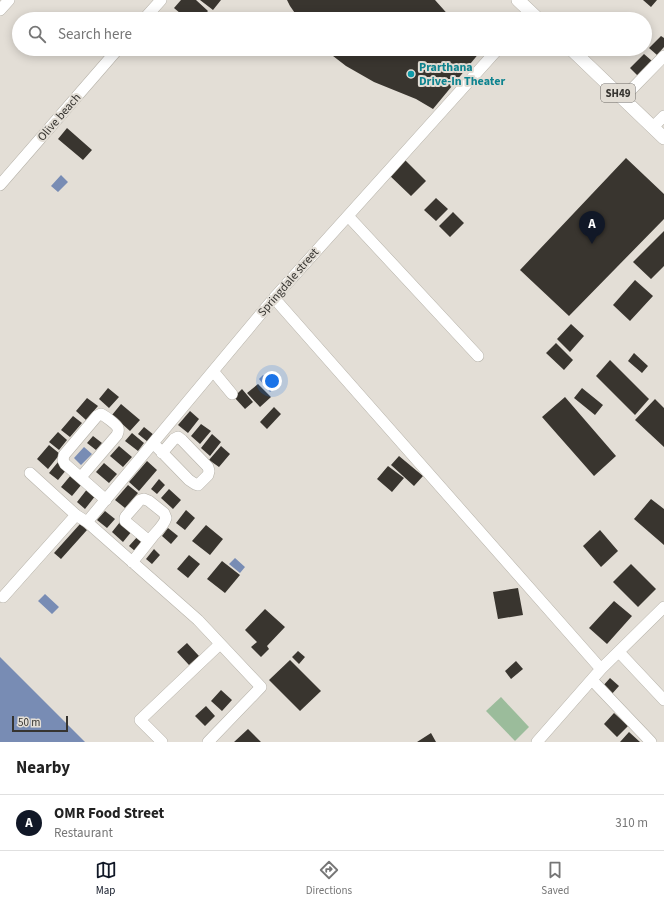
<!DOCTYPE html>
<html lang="en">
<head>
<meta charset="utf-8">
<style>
  :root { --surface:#fff; --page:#f6f6f6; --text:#222; --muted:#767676; --line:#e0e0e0; --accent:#111827 }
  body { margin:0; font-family:"Source Sans 3",sans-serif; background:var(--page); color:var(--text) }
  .scale { position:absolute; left:12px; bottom:10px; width:56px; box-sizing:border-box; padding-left:4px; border:2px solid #363430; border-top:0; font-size:11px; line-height:14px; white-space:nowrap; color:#363430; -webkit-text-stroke:3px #e3ded6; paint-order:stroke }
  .you { position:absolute; left:272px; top:381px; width:14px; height:14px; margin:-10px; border:3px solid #fff; border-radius:50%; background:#1a73e8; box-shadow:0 0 0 6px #1a73e833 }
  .badge { display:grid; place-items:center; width:26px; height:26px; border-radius:50%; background:var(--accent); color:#fff; font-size:13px; font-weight:700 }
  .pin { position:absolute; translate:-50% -33px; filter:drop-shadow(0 1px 2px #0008) }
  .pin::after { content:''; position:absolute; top:21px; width:14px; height:12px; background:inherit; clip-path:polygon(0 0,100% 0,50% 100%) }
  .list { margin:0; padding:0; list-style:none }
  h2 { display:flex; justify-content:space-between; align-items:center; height:52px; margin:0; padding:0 16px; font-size:17px }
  h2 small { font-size:13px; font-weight:400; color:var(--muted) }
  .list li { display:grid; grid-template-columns:26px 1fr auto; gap:12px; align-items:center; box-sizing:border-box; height:56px; padding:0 16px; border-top:1px solid var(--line) }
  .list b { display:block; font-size:15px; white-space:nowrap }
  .list p { margin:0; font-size:13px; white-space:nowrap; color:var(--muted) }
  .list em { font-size:13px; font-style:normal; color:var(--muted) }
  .icon { flex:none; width:22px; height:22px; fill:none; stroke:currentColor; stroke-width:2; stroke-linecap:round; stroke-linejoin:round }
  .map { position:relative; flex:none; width:664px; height:742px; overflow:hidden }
  .search { position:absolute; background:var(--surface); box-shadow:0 2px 10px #0003; left:12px; right:12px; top:12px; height:44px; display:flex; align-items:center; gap:10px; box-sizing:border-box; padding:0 14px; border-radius:22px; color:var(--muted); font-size:15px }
  .sheet { height:108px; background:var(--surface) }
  nav { display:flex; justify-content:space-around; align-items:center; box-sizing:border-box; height:56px; border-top:1px solid var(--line); background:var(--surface); font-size:11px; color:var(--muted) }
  nav a { display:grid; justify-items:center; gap:2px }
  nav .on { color:var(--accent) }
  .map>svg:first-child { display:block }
  .green { fill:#9bbc9b }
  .water { fill:#788cb4 }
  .building { fill:#39352f }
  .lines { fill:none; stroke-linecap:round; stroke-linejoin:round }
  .minor-casing { stroke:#b6b2a9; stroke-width:12 }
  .major-casing { stroke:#b6b2a9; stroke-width:14 }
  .minor { stroke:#fff; stroke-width:11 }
  .major { stroke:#fff; stroke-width:13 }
  .culture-dot { fill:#0f9aa8; stroke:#e3ded6; stroke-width:1.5 }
  .labels { text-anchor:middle; stroke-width:4; stroke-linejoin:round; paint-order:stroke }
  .shield { fill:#e3ded6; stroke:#6a6762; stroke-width:1 }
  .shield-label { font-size:11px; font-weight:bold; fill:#363430 }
  .culture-label { font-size:12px; font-weight:bold; fill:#0d838f; stroke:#e3ded6; text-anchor:start }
  .street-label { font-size:12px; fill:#363430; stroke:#e3ded6 }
</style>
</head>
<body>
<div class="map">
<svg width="664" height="742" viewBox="0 0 664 742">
  <rect width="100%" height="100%" fill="#e3ded6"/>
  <!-- green -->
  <path class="green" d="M501 697 529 727 515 741 486 711Z"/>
  <!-- water -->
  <path class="water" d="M61 175 68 182 58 192 51 186Z
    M263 375 275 388 270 392 259 379Z
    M84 447 92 454 81 465 74 458Z
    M235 558 245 567 240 573 229 564Z
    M45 594 59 607 52 614 38 601Z
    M0 657 85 742H0Z"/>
  <!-- building -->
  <path class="building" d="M181 0H196L208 11 201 19H187L174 8Z
    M200 0H221L213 10Z
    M287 0H435L452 19H299L290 6Z
    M643 0H657L651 7Z
    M661 36 664 38V47L657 55 649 48Z
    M324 49H478L480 52 433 109 416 99 374 82 346 66Z
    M644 54 652 61 638 76 630 68Z
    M67 128 92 150 83 160 58 139Z
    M403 158 426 181 411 196 388 174Z
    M626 158 664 194V219L569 316 520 270Z
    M436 198 448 209 436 221 424 210Z
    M453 212 464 223 450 237 439 226Z
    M664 231V266L651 279 633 262Z
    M635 280 653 296 630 321 613 305Z
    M571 324 584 336 570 352 557 339Z
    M556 343 573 360 564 370 546 353Z
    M634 353 648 366 642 373 628 361Z
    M610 360 649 399 635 415 596 376Z
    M258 384 271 397 260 407 247 393Z
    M108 388 119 397 109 408 99 399Z
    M582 388 603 405 595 415 574 398Z
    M242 389 253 402 245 409 234 397Z
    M565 397 616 456 594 476 542 417Z
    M87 398 98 406 86 420 76 411Z
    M655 399 664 408V447L635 420Z
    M121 404 140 420 130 431 112 415Z
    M274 407 281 414 267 429 260 422Z
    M190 411 199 419 188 433 178 425Z
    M73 416 82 423 70 437 61 430Z
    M201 424 211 431 200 444 191 436Z
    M144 427 154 435 148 442 138 434Z
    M58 432 67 440 59 450 49 442Z
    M132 433 144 443 138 451 125 441Z
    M212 434 221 442 210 456 201 448Z
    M93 436 102 443 96 450 87 443Z
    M49 445 60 454 48 469 37 459Z
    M119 446 132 457 123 467 110 456Z
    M221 446 230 454 219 467 209 460Z
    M399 456 423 476 414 486 391 465Z
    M147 461 157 470 139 491 129 482Z
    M58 462 67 469 58 480 49 473Z
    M104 463 117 474 109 483 96 472Z
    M388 466 404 478 392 492 377 479Z
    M71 475 82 484 72 496 61 487Z
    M159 479 165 485 157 494 151 489Z
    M128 485 138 493 125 508 115 500Z
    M88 488 96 495 85 509 77 502Z
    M169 489 181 500 173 509 161 498Z
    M651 499 664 509V545L634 519Z
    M186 510 195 518 185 530 176 523Z
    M105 511 115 519 107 528 97 520Z
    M120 522 132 531 123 542 112 532Z
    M80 524 87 530 61 559 54 553Z
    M206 525 223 539 210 555 192 541Z
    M168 528 178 536 171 544 162 536Z
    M600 530 618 551 601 567 583 546Z
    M138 536 144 541 135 551 129 546Z
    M154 549 160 555 152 564 146 559Z
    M189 555 200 564 188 578 177 569Z
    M222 561 240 575 225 593 207 579Z
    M631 564 656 589 638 607 613 582Z
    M518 588 523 615 498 619 493 592Z
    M614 601 632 616 607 644 589 628Z
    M265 609 285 627 267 646 269 649 261 657 251 647 257 642 245 630Z
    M187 643 199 656 189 665 177 652Z
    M298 651 305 657 299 664 292 657Z
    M290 660 321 691 300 711 269 680Z
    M516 661 523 669 511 679 505 671Z
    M610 678 619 686 611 695 602 687Z
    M221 690 232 700 222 711 211 701Z
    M206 706 215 716 205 726 195 716Z
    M614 713 628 726 617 737 604 724Z
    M248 729 261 742H234Z
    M629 732 640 742H620Z
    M431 733 436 742H417Z"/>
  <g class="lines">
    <defs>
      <path id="minor" d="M0 10 9 0
        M144 19 161 0
        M627 94 664 56
        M657 123 664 116
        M0 185 118 49
        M348 216 478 356
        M274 298 601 669
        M213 371 232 394
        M153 443 189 480 195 484 198 485 208 475 209 471 208 467 182 440 178 437 174 439 162 453
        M30 473 76 515 87 522 198 620 261 687 208 742
        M81 477 117 435C118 432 119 431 118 428 116 424 105 416 101 414L97 416 64 455 63 460 65 464 106 500
        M87 522 274 298 498 49
        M132 562C139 554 146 545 153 536 158 530 164 525 166 518L164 513 149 501 144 499 140 500 126 516 125 518V521L149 541
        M3 597 76 515
        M619 652 664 700
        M592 680 651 742
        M162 742 140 720 220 644
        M537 742 601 669 664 607"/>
      <path id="major" d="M518 0 538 19
        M571 49 664 138"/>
    </defs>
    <!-- minor casing -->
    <use href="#minor" class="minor-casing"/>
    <!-- major casing -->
    <use href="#major" class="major-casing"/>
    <!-- minor -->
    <use href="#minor" class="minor"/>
    <!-- major -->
    <use href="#major" class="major"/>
  </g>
  <!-- markers -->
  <circle class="culture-dot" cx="411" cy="74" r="4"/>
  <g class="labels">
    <!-- shield labels -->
    <rect class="shield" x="601" y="84" width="34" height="18" rx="3"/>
    <g class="shield-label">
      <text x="618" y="97">SH49</text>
    </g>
    <!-- culture labels -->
    <g class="culture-label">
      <text x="419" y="71">Prarthana<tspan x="419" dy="14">Drive-In Theater</tspan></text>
    </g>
    <!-- street labels -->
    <g class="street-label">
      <text transform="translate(59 117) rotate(-49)" y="4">Olive beach</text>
      <text transform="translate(288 282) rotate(-49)" y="4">Springdale street</text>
    </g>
  </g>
</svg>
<div class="scale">50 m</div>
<div class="you"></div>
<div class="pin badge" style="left:592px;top:244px">A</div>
<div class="search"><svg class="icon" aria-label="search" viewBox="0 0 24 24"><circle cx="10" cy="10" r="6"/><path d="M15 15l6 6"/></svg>Search here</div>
</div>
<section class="sheet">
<h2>Nearby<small></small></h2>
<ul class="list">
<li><span class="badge">A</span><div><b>OMR Food Street</b><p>Restaurant</p></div><em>310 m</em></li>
</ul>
</section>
<nav>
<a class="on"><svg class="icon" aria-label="map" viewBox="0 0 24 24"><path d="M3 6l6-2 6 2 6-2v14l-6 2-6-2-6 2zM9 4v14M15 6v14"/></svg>Map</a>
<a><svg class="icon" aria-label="directions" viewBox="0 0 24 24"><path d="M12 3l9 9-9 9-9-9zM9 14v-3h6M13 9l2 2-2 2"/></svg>Directions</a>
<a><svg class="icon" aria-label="saved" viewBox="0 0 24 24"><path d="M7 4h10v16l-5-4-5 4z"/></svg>Saved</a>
</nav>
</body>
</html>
